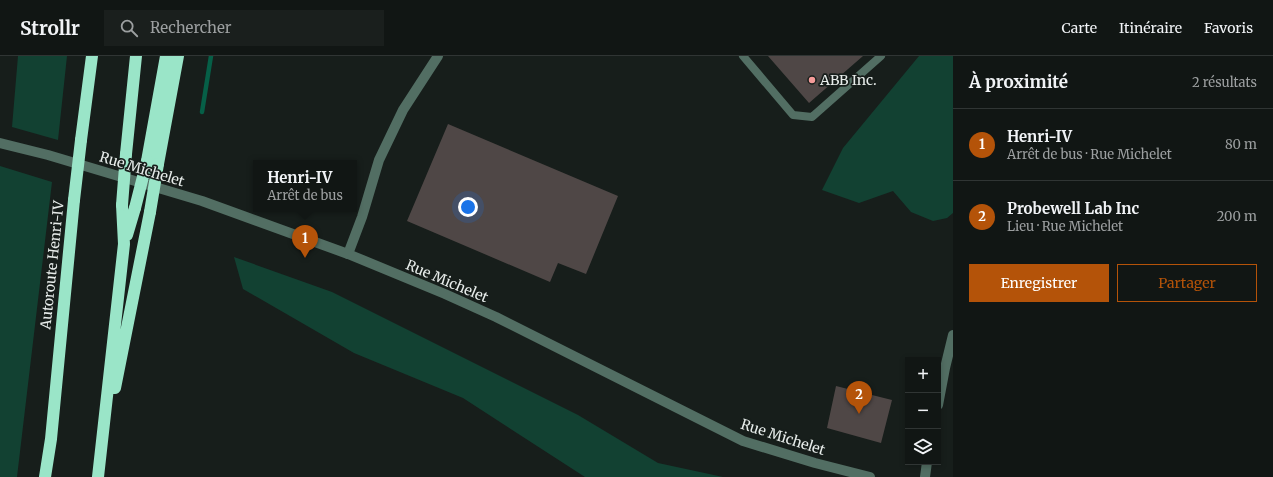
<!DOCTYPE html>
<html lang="fr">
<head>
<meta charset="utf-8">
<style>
  :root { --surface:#111614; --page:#1a1f1d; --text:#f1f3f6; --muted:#9c9fa0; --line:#303534; --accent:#b45309 }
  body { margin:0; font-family:Merriweather,serif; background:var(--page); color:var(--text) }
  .controls { position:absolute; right:12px; bottom:12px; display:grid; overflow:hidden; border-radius:0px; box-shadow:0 2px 6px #0003 }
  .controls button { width:36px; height:36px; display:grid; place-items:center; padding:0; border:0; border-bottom:1px solid var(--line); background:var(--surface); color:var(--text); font:20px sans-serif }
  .you { position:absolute; left:468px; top:151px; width:14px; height:14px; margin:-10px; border:3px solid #fff; border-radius:50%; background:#1a73e8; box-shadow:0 0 0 6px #1a73e833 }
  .badge { display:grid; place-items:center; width:26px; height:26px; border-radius:50%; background:var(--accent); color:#fff; font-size:13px; font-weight:700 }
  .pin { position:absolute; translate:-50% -33px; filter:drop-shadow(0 1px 2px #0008) }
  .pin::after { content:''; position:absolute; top:21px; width:14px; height:12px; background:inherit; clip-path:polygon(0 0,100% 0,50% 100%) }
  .popup { position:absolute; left:253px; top:104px; width:104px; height:52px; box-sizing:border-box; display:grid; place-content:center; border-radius:0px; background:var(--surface); filter:drop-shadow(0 1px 3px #0005); font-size:13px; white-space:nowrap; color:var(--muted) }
  .popup b { font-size:15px; color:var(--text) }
  .popup::after { content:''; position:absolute; left:50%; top:100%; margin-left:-8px; border:8px solid transparent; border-top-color:var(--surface) }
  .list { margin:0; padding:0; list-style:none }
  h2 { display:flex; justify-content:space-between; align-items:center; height:52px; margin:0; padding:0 16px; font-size:17px }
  h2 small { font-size:13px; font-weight:400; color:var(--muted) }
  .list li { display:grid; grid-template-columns:26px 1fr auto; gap:12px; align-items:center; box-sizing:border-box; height:72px; padding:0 16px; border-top:1px solid var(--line) }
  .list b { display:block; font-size:15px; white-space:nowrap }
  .list p { margin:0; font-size:13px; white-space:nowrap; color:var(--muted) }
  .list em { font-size:13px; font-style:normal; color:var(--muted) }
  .actions { display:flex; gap:8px; padding:12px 16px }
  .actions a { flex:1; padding:9px 0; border:1px solid var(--accent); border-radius:0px; text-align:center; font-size:14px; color:var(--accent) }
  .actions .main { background:var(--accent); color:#fff }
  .icon { flex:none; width:22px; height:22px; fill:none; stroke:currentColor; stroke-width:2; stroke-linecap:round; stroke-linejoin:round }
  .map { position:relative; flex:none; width:953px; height:421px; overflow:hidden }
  header { display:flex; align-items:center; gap:24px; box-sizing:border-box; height:56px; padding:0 20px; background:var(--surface); border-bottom:1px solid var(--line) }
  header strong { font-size:19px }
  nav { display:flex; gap:22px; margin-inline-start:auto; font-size:14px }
  .search { width:280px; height:36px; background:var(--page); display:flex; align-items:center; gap:10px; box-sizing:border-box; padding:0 14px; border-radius:0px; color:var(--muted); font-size:15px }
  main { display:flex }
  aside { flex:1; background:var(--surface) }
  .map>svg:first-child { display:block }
  .green { fill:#124132 }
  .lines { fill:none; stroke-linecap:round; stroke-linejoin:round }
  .stream { stroke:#065f47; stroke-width:4.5 }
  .building { fill:#4f4746 }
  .service { stroke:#526e63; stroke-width:8 }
  .minor { stroke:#526e63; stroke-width:10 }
  .tertiary { stroke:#526e63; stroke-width:10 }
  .motorway { stroke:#9ae5c8; stroke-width:12 }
  .motorway-bridge { stroke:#9ae5c8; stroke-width:12 }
  .poi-dot { fill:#f59b99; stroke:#171e1b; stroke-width:1.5 }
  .labels { text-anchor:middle; stroke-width:3.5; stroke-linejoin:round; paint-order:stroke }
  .poi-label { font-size:14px; fill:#e7ecea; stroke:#171e1b; text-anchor:start }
  .street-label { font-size:14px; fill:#e7ecea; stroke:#171e1b }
</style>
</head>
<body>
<header>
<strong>Strollr</strong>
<div class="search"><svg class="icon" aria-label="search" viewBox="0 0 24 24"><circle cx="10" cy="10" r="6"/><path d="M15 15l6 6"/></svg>Rechercher</div>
<nav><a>Carte</a><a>Itinéraire</a><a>Favoris</a></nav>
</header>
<main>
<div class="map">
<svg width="953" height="421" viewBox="0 0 953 421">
  <rect width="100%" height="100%" fill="#171e1b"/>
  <!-- green -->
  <path class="green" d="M18 0H67L58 84 12 71Z
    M919 0H953V157L947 162 933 165 911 156 893 135 859 147 822 134 843 92Z
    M0 110 52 126 17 421H0Z
    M234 201 332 236 578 359 658 407 723 421H585L463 342 354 297 243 233Z"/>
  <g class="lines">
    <!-- stream -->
    <path class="stream" d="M202 56 211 0"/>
  </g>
  <!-- building -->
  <path class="building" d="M768 0H863L809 47Z
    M448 68 618 140 586 218 558 207 550 226 407 165Z
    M836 330 892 344 881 387 827 372Z"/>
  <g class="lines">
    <!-- service -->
    <path class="service" d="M743 0 793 59 812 61 881 0"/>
    <!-- minor -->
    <path class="minor" d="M348 198 362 161 379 104 403 54 438 0
      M938 349 945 312 953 279
      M925 421 927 406"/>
    <!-- tertiary -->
    <path class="tertiary" d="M0 87 48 99 202 145 348 198 445 238 496 261 743 385 815 407 870 421"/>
    <!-- motorway -->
    <path class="motorway" d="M81 84 92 0
      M126 98 136 0
      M147 105 166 0
      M158 108 178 0
      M127 179 135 152
      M115 332 150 156
      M45 421 51 383 74 144
      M98 421 124 188 122 149"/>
    <!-- motorway-bridge -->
    <path class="motorway-bridge" d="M74 144 81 84
      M122 149 126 98
      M135 152 147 105
      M150 156 158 108"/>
  </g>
  <!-- markers -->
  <circle class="poi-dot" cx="812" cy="24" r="4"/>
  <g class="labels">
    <!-- poi labels -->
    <g class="poi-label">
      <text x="820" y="29">ABB Inc.</text>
    </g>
    <!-- street labels -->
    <g class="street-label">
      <text transform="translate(142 113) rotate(17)" y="5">Rue Michelet</text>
      <text transform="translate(52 209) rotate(-84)" y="5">Autoroute Henri-IV</text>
      <text transform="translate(447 225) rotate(23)" y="5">Rue Michelet</text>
      <text transform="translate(783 381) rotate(18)" y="5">Rue Michelet</text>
    </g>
  </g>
</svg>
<div class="controls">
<button>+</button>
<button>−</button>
<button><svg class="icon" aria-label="layers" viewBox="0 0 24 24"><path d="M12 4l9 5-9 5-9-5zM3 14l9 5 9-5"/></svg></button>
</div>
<div class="you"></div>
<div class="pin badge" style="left:305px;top:202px">1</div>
<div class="popup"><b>Henri-IV</b>Arrêt de bus</div>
<div class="pin badge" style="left:859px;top:358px">2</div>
</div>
<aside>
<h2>À proximité<small>2 résultats</small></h2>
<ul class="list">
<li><span class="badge">1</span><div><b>Henri-IV</b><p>Arrêt de bus · Rue Michelet</p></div><em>80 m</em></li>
<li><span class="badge">2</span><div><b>Probewell Lab Inc</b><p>Lieu · Rue Michelet</p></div><em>200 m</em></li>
</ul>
<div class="actions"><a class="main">Enregistrer</a><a>Partager</a></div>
</aside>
</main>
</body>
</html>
